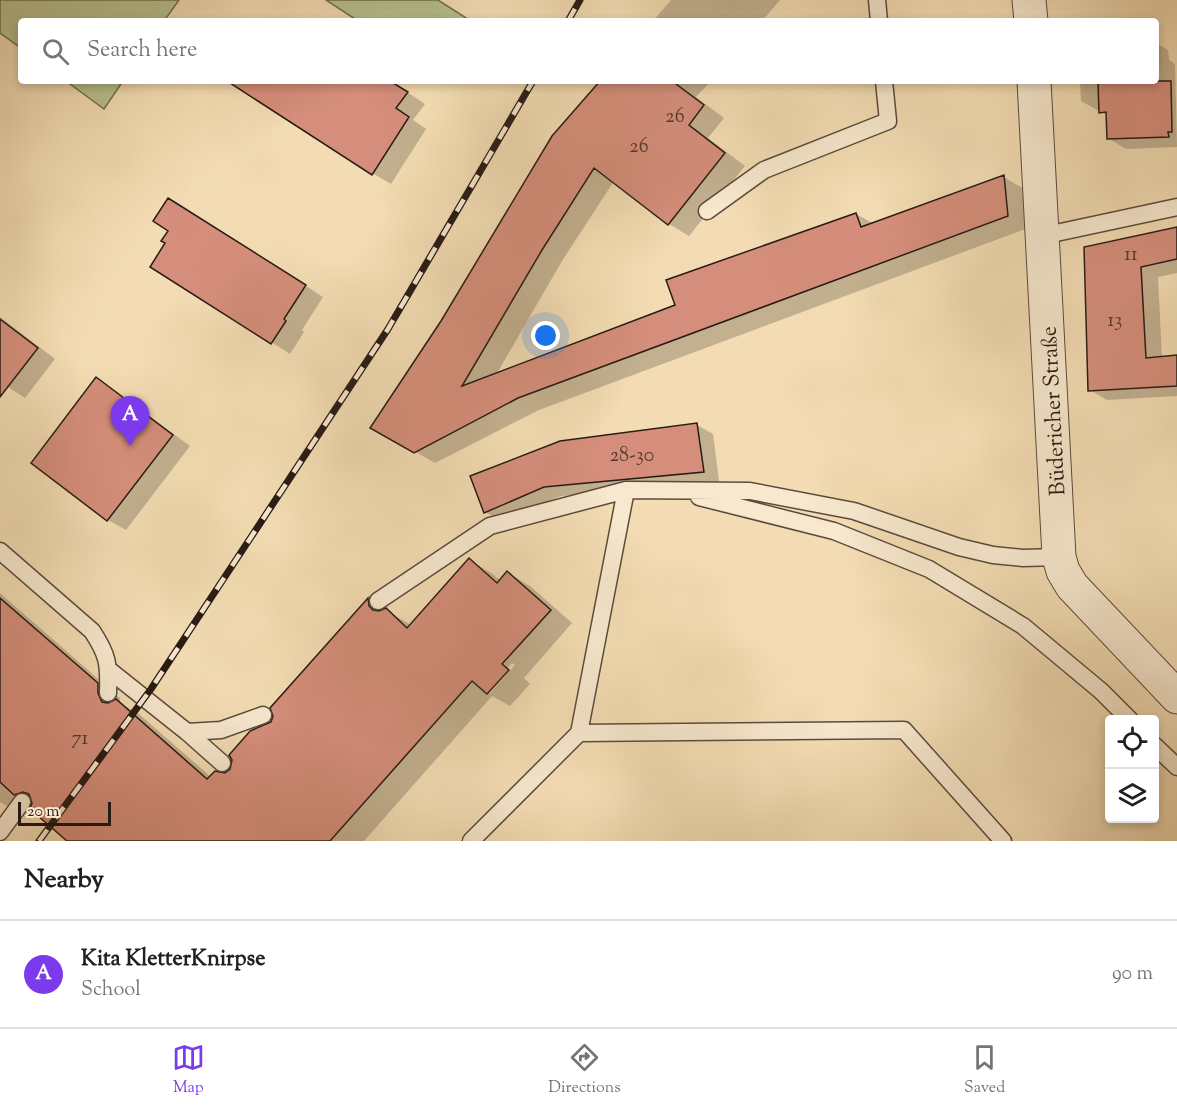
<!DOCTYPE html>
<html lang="en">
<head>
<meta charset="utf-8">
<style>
  :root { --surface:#fff; --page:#f2f2f2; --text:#202124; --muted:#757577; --line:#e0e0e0; --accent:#7c3aed }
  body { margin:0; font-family:"Sorts Mill Goudy",serif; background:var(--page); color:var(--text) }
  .controls { position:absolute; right:18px; bottom:18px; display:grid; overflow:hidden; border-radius:6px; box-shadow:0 3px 9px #0003 }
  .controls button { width:54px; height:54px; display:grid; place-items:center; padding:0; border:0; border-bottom:2px solid var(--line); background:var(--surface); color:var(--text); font:30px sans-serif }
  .scale { position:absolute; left:18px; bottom:15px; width:93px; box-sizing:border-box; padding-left:6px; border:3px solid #281b15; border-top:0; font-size:16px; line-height:21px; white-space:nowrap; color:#281b15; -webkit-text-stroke:4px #f7e8ce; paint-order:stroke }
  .you { position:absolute; left:546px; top:336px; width:21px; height:21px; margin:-15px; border:4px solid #fff; border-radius:50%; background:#1a73e8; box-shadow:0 0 0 9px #1a73e833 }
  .badge { display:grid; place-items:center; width:39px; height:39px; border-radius:50%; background:var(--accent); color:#fff; font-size:20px; font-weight:700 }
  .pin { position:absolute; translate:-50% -50px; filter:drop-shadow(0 2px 3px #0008) }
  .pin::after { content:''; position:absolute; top:32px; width:21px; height:18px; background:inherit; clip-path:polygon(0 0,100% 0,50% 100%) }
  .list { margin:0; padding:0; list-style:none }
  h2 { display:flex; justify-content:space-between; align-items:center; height:78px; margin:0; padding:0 24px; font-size:26px }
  h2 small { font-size:20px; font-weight:400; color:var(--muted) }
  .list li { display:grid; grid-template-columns:39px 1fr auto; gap:18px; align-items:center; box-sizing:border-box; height:108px; padding:0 24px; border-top:2px solid var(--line) }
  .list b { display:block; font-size:22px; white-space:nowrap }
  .list p { margin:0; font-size:20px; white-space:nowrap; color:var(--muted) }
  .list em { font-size:20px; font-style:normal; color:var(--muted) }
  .icon { flex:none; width:33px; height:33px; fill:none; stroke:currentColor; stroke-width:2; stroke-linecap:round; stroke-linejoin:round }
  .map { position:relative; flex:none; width:1177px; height:841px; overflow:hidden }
  .search { position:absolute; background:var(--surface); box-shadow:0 3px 9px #0003; left:18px; right:18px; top:18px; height:66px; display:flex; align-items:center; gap:15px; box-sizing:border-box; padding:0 21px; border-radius:6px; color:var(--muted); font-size:22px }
  .sheet { height:186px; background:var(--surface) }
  nav { display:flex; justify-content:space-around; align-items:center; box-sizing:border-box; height:84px; border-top:2px solid var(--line); background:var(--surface); font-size:16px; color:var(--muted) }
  nav a { display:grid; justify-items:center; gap:3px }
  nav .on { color:var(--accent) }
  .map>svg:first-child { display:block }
  .green { fill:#b7c18f; stroke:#706e52; stroke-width:1.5 }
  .shadow { fill:#0003; fill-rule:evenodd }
  .building { fill:#d58e7b; stroke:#281b15; stroke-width:1.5 }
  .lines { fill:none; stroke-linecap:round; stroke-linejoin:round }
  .service-casing { stroke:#5b4b3c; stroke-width:19 }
  .minor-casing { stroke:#5b4b3c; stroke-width:35 }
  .service { stroke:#f7e8ce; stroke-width:16 }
  .minor { stroke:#f7e8ce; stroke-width:33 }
  .rail-casing { stroke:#281b15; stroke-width:7 }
  .rail { stroke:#f7e8ce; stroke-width:4.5; stroke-dasharray:14; stroke-linecap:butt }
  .labels { text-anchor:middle; stroke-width:5; stroke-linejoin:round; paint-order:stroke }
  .number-label { font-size:20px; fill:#53382e }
  .street-label { font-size:22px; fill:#281b15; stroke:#f7e8ce }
</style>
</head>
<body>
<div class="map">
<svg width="1177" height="841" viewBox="0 0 1177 841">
  <rect width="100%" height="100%" fill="#f3dcb3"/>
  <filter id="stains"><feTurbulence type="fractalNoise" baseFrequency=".00333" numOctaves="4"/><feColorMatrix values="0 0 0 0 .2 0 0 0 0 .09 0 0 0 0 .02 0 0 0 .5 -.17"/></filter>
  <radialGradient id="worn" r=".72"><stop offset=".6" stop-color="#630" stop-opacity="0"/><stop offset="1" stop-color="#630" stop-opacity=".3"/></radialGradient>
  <!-- green -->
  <path class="green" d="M0 0H179L164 21H21V48L0 33Z
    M326 0H438L471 21H358Z
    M66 81H123L104 109Z"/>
  <!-- shadow -->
  <path class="shadow" d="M671 0H780L762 21H653Z
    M1156 43 1168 50 1169 60 1175 64 1177 147 1126 149 1108 138V116L1081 101 1080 81H1156Z
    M247 81H390L425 104 413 120 426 129 391 184 372 173Z
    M602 81H711L696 97 724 118 708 138 745 166 689 236 669 224 614 181 562 261 496 375 677 306 856 214 874 224 1004 177 1024 189 1028 228 539 410 435 463 372 427Z
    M187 210 323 297 302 330 304 332 290 354 152 266Z
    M1177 228V273L1158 277 1162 358 1177 357V396L1107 400 1090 390 1086 248Z
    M0 317 55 359 25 398 0 382Z
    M96 379 114 390 190 446 126 530 108 520 33 463Z
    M697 425 713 434 719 481 561 496 501 521 485 512 471 477Z
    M469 560 491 573 501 581 508 573 530 586 572 623 524 678 530 684 510 706 492 696 364 841H69L33 804 17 795 7 806 0 802V593L120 698V703L139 714 211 777 225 775 272 723 275 716 272 708 368 600 411 625ZM512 663 515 665 490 693H486Z"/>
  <!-- building -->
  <path class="building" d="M227 81H390L408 92 396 108 409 117 372 175Z
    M600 81H672L704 105 689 125 725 153 668 225 594 168 542 250 462 386 675 305 666 280 856 213 861 227 1004 175 1008 216 518 398 414 453 370 428 441 321 552 136Z
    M1098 81H1171L1172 132H1168L1169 137 1107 139 1106 112 1099 113Z
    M168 198 306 285 284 319 286 321 271 344 150 267 165 243 161 241 168 231 153 221Z
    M1177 227V259L1141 267 1146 358 1177 355V386L1088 391 1084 247Z
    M0 319 38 348 0 397Z
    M96 377 173 435 107 521 31 463Z
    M697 423 704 472 544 487 484 513 470 476 560 441Z
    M469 558 497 583 507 571 551 610 502 664 509 670 487 694 472 681 330 841H67L30 809 32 803 29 794 23 792 14 795 0 782V598L98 683V693L102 702 108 703 116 699 207 779 215 771 225 773 230 769 232 760 229 755 250 731 271 722 273 716 270 708 368 598 369 606 373 610 379 611 386 608 407 628Z"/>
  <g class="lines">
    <defs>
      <path id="service" d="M877 0 879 21
        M707 211 764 170 888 121 884 81
        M1042 236 1177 207
        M699 497 834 531 929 569 1023 626 1101 691 1130 720
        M0 551 92 631C108 655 109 664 108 693
        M378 601 490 526 626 490 750 491 854 511 959 547 993 555 1023 558 1059 557
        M109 670 187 732 221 730 263 715
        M187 732 222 763
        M579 733 626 490
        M1154 745 1177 767
        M0 832 22 802
        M471 841 579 733 904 730 1003 841"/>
      <path id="minor" d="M1029 0 1031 21
        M1034 81 1059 557 1063 571 1072 586 1177 697"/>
    </defs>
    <!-- service casing -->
    <use href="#service" class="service-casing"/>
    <!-- minor casing -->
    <use href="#minor" class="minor-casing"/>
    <!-- service -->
    <use href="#service" class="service"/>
    <!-- minor -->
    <use href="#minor" class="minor"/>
    <defs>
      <path id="rail" d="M568 21 580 0
        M39 841 151 689 388 329 533 81"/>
    </defs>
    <!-- rail casing -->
    <use href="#rail" class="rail-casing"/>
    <!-- rail -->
    <use href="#rail" class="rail"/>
  </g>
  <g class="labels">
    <!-- number labels -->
    <g class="number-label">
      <text x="675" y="122">26</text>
      <text x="639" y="152">26</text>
      <text x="1131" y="260">11</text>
      <text x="1115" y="326">13</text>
      <text x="632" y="461">28-30</text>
      <text x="80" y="744">71</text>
    </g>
    <!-- street labels -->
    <g class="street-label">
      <text transform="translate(1052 411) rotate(-93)" y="8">Büdericher Straße</text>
    </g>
  </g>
  <rect width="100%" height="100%" filter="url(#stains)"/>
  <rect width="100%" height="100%" fill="url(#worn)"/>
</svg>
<div class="controls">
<button><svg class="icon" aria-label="locate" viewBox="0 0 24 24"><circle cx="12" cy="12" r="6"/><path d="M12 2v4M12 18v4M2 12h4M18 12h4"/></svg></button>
<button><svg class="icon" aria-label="layers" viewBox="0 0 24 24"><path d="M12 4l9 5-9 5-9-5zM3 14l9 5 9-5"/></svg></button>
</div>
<div class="scale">20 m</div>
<div class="you"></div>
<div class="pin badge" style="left:130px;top:446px">A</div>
<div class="search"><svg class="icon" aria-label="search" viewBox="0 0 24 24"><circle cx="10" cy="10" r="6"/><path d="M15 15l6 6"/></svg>Search here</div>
</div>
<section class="sheet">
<h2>Nearby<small></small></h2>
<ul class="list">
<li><span class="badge">A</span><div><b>Kita KletterKnirpse</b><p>School</p></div><em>90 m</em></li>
</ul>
</section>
<nav>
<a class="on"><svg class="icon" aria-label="map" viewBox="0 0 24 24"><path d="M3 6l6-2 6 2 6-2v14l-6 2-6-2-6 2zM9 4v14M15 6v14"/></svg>Map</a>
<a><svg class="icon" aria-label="directions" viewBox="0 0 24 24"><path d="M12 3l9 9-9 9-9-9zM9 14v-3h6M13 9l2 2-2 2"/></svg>Directions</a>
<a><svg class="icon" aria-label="saved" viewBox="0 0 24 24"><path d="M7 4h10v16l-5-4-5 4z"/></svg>Saved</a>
</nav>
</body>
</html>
